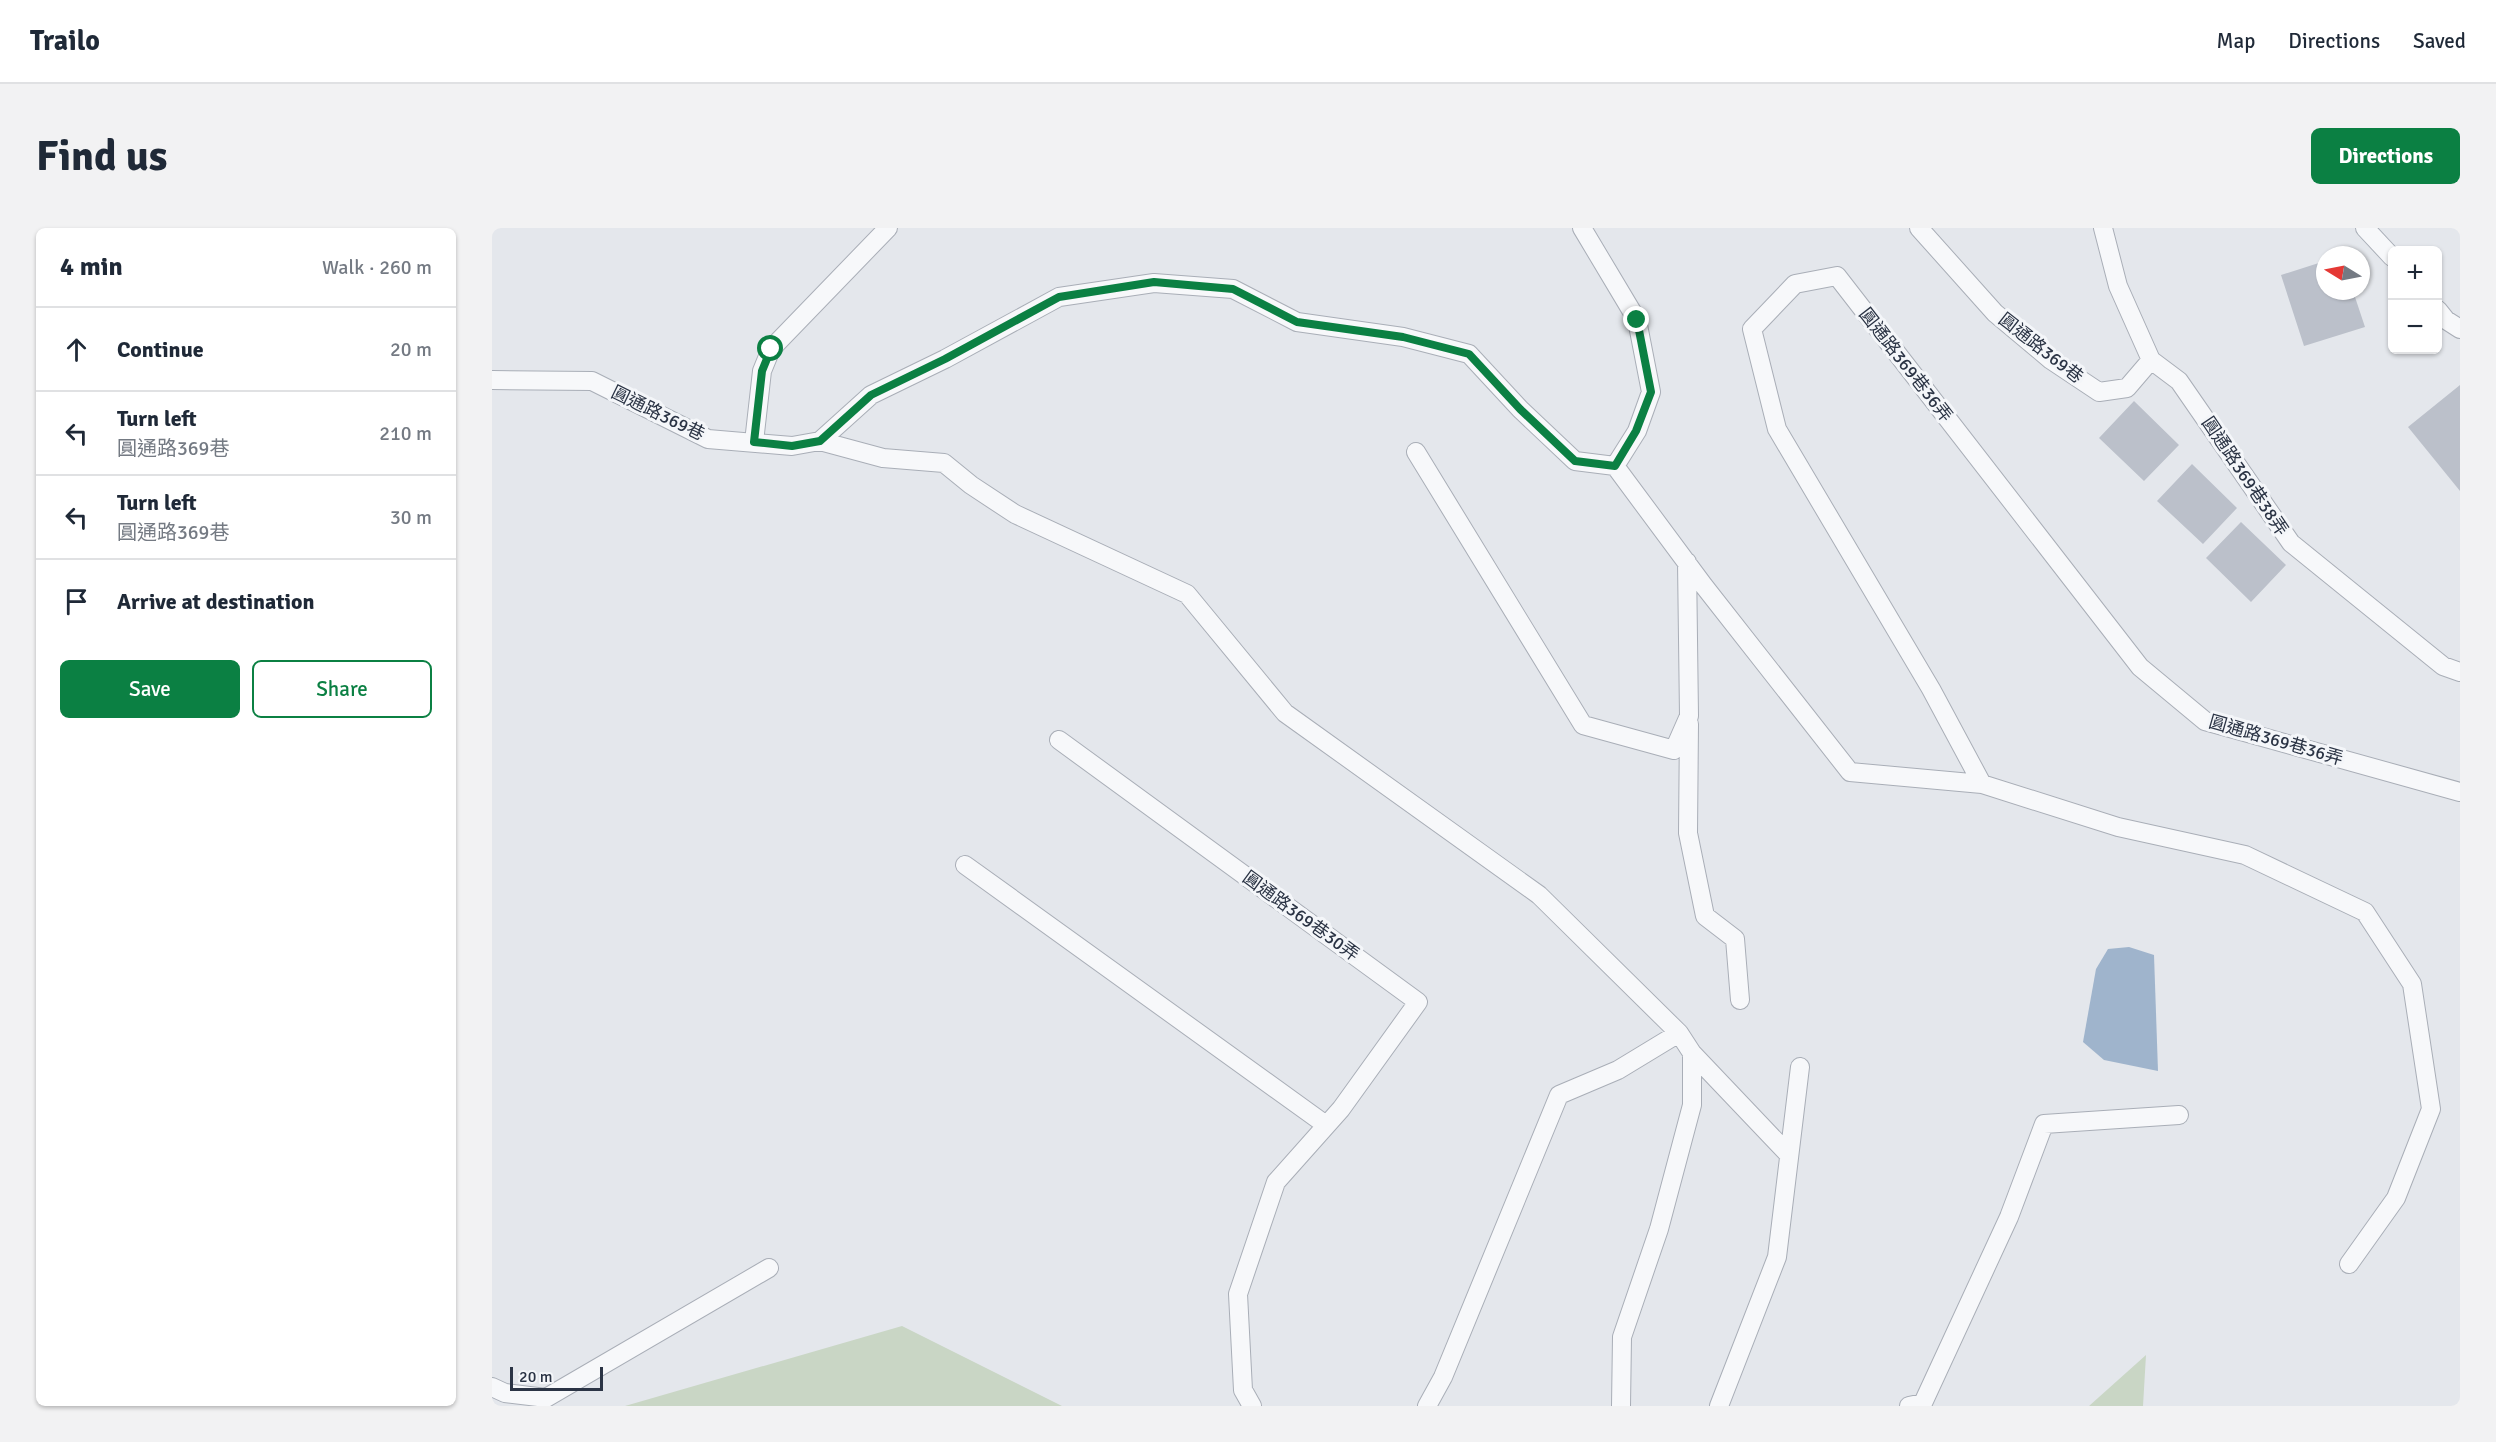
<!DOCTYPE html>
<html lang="en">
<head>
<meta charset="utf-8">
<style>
  :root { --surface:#fff; --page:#f2f2f3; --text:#1f2937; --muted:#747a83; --line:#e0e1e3; --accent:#0b8043 }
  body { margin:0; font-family:Signika,"Noto Sans TC",sans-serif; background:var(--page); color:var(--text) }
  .controls { position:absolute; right:18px; top:18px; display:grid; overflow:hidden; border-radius:9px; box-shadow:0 2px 4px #0004 }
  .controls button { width:54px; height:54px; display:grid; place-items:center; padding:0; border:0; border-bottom:2px solid var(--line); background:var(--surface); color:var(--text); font:30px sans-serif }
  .compass { position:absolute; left:1824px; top:18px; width:54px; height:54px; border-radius:50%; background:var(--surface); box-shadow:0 2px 4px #0004; rotate:280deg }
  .scale { position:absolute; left:18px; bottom:15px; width:93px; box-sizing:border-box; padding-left:6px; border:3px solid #2b3445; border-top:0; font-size:16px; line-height:21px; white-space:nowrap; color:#2b3445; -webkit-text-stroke:4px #f4f6f9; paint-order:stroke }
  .stop { position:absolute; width:18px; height:18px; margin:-14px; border:4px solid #0b8043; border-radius:50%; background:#fff }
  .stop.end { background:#0b8043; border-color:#fff; box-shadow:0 2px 6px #0008 }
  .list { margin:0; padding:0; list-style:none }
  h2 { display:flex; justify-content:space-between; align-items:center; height:78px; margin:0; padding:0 24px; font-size:26px }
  h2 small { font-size:20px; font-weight:400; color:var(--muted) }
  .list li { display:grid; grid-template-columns:39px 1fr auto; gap:18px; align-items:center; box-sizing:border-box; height:84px; padding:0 24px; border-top:2px solid var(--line) }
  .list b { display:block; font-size:22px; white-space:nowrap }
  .list p { margin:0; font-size:20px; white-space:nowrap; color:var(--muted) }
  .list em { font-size:20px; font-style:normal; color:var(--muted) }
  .actions { display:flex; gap:12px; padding:18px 24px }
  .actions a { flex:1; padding:14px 0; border:2px solid var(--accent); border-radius:9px; text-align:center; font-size:21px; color:var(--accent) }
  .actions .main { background:var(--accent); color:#fff }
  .icon { flex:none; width:33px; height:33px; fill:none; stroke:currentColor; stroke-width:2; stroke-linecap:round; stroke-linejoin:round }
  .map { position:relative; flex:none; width:1968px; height:1178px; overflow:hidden; border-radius:9px }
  header { display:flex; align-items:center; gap:36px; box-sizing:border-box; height:84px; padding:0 30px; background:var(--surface); border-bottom:2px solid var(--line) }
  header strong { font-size:28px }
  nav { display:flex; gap:33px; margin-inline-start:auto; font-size:21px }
  .intro { display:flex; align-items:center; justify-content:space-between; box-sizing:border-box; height:144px; padding:0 36px }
  h1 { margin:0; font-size:42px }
  .button { padding:15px 27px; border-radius:9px; background:var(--accent); color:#fff; font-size:21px; font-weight:700 }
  main { display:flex; gap:36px; padding:0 36px }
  aside { flex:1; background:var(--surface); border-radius:9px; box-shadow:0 2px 4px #0004 }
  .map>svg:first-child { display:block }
  .green { fill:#c9d6c5 }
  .water { fill:#9fb4cc }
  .building { fill:#bbc0ca }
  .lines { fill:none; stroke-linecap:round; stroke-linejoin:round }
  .service-casing { stroke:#a9aeb7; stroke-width:20 }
  .service { stroke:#f7f8fa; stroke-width:18 }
  .route { stroke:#0b8043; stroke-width:8 }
  .labels { text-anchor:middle; stroke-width:6; stroke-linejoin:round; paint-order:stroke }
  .street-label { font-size:18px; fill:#2b3445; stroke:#f4f6f9 }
</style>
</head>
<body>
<header>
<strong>Trailo</strong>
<nav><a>Map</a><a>Directions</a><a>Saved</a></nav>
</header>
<div class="intro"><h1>Find us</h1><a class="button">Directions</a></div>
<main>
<aside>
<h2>4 min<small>Walk · 260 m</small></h2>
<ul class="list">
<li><svg class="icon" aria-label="ahead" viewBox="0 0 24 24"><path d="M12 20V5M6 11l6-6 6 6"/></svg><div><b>Continue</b></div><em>20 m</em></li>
<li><svg class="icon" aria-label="left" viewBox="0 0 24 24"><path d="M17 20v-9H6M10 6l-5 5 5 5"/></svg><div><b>Turn left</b><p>圓通路369巷</p></div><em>210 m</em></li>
<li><svg class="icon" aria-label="left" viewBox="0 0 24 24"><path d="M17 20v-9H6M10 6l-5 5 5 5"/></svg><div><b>Turn left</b><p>圓通路369巷</p></div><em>30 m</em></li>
<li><svg class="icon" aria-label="arrive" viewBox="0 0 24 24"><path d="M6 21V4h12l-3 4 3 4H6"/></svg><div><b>Arrive at destination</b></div></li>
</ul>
<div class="actions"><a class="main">Save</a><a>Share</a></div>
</aside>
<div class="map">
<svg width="1968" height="1178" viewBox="0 0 1968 1178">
  <rect width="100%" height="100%" fill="#e4e7ec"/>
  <!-- green -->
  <path class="green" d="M410 1098 570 1178H133Z
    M1654 1127 1651 1178H1597Z"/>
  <!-- water -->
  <path class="water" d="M1637 719 1662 727 1666 843 1612 832 1591 814 1604 741 1616 721Z"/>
  <!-- building -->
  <path class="building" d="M1833 33V63H1861L1873 99 1812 118 1789 47Z
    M1968 157V263L1916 199Z
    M1642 173 1687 217 1652 253 1607 210Z
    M1700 236 1745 280 1711 316 1665 273Z
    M1749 294 1794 337 1759 374 1714 330Z"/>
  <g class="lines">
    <defs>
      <path id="service" d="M1427 0 1503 85 1559 132 1607 164 1635 160 1659 132 1626 58 1611 0
        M1873 0 1900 29
        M1946 82 1954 92 1968 101
        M1659 132 1687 153 1799 315 1951 438 1968 444
        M0 152 100 153 216 211 300 218 328 213 379 167 453 131 567 69 662 55 741 61 805 94 911 109 977 126 1028 181 1083 233 1123 238 1145 203 1159 164 1145 92 1090 0
        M328 213 391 230 452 235 479 257 523 286 695 366 793 485 1047 667 1187 805 1200 825V877L1167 1001 1130 1109 1129 1178
        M262 214 270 143 279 121 396 0
        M924 224 1091 497 1182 522 1197 488 1195 334
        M1123 238 1212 358 1358 544 1490 556
        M1197 496 1196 605 1213 688 1243 711 1248 772
        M567 512 926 774 849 881 784 954 746 1066 751 1162 760 1178
        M473 637 834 897
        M1200 825 1297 927
        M1857 1036 1904 970 1939 881 1920 756 1873 684 1753 627 1626 599 1490 556 1439 461 1285 201 1260 101 1303 56 1345 48 1648 439 1713 493 1968 564
        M0 1159 13 1165 54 1170 277 1040
        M935 1178 951 1149 1067 867 1126 842 1187 805
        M1227 1178 1285 1029 1308 839
        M1417 1178 1431 1175 1517 989 1552 896 1687 887"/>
    </defs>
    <!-- service casing -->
    <use href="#service" class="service-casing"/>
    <!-- service -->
    <use href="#service" class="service"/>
  </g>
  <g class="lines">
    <!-- route -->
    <path class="route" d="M279 121 270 143 262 214 300 218 328 213 379 167 453 131 567 69 662 54 741 61 805 94 911 109 977 126 1028 181 1083 233 1123 238 1144 203 1159 164 1145 92"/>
  </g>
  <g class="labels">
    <!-- street labels -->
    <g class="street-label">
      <text transform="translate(1549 120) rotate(38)" y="6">圓通路369巷</text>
      <text transform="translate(1414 137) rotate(52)" y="6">圓通路369巷36弄</text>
      <text transform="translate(166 185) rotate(26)" y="6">圓通路369巷</text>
      <text transform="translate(1753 248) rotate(56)" y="6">圓通路369巷38弄</text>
      <text transform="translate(1784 512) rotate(16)" y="6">圓通路369巷36弄</text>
      <text transform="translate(809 688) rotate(36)" y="6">圓通路369巷30弄</text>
    </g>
  </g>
</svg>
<div class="controls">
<button>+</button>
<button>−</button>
</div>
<svg class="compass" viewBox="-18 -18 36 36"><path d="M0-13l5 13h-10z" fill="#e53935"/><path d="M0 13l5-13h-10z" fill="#747a83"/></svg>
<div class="scale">20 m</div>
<div class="stop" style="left:279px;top:121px"></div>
<div class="stop end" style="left:1145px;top:92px"></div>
</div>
</main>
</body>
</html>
